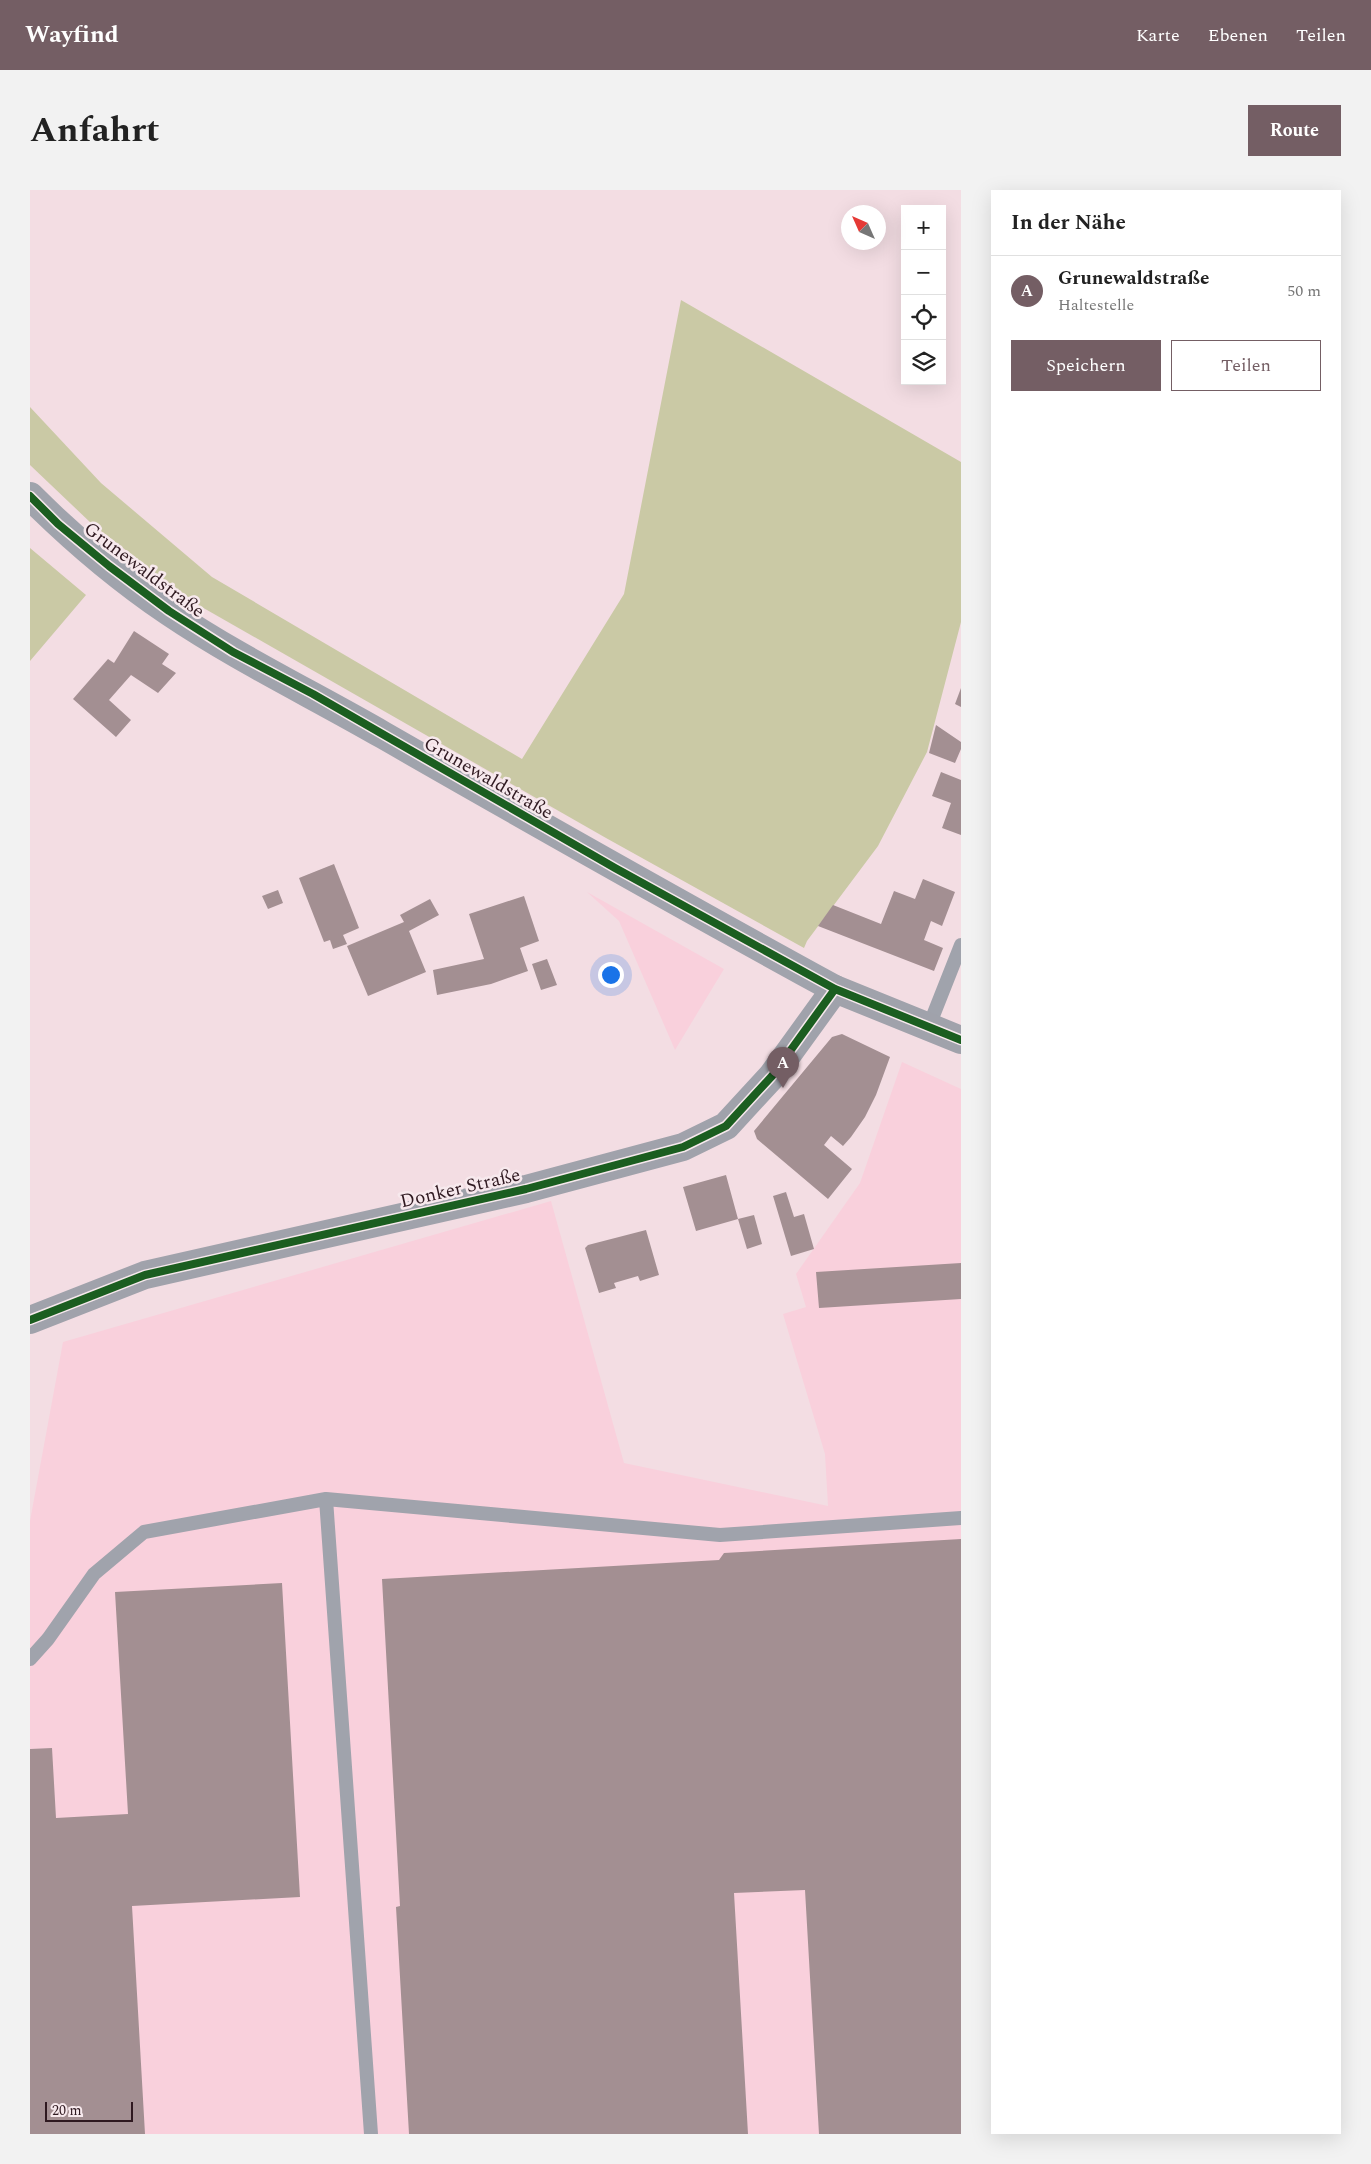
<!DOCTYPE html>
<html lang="de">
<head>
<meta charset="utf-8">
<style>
  :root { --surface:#fff; --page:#f2f2f2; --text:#222; --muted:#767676; --line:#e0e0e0; --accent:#745e64 }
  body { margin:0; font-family:Spectral,serif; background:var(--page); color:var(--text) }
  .controls { position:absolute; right:15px; top:15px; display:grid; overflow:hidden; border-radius:0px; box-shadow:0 5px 20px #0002 }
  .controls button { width:45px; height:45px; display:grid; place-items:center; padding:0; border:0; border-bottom:1px solid var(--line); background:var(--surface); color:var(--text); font:25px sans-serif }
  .compass { position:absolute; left:811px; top:15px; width:45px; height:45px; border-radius:50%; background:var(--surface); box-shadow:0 5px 20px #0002; rotate:315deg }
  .scale { position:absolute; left:15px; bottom:12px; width:88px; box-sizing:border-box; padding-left:5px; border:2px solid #2f1920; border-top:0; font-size:14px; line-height:18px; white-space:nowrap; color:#2f1920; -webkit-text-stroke:4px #f7e9ed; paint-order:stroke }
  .you { position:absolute; left:580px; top:784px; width:18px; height:18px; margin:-12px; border:4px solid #fff; border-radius:50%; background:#1a73e8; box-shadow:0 0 0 8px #1a73e833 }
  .badge { display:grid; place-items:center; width:32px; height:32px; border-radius:50%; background:var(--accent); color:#fff; font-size:16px; font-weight:700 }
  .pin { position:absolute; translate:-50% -41px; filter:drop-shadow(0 1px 2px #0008) }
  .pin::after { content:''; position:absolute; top:26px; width:18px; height:15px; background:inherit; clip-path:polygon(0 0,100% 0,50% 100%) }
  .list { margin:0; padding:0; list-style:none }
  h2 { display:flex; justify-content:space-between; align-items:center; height:65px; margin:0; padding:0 20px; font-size:21px }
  h2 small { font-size:16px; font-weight:400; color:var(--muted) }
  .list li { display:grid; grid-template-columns:32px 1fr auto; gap:15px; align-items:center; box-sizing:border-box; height:70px; padding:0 20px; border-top:1px solid var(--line) }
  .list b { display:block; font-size:19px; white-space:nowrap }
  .list p { margin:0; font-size:16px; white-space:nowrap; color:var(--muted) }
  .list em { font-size:16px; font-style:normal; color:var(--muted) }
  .actions { display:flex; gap:10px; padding:15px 20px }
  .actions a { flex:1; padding:11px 0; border:1px solid var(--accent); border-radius:0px; text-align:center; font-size:18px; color:var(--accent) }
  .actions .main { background:var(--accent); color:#fff }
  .icon { flex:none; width:28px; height:28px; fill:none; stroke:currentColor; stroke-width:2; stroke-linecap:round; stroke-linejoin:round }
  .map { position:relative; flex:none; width:931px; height:1944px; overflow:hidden; border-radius:0px }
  header { display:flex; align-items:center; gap:30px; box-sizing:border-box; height:70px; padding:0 25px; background:var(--accent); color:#fff }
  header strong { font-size:24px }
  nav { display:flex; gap:28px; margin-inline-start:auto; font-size:18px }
  .intro { display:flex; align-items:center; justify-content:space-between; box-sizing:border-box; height:120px; padding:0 30px }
  h1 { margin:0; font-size:35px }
  .button { padding:12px 22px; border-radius:0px; background:var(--accent); color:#fff; font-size:18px; font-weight:700 }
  main { display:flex; gap:30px; padding:0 30px }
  aside { flex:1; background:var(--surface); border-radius:0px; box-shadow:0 5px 20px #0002 }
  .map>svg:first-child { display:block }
  .built { fill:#f9d0dc }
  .green { fill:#cac9a5 }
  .building { fill:#a38f92 }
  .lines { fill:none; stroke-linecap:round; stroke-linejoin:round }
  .lane { stroke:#a0a3ac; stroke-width:14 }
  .street { stroke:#a0a3ac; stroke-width:28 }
  .secondary { stroke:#a0a2ab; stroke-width:28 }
  .cycleway-casing { stroke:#f7e9ed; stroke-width:11 }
  .cycleway { stroke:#1b5e20; stroke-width:8 }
  .labels { text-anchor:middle; stroke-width:5; stroke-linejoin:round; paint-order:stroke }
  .street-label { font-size:19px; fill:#2f1920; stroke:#f7e9ed }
</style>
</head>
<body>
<header>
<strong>Wayfind</strong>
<nav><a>Karte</a><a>Ebenen</a><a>Teilen</a></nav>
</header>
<div class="intro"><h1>Anfahrt</h1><a class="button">Route</a></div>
<main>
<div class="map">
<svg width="931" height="1944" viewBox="0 0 931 1944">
  <rect width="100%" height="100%" fill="#f3dde3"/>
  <!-- built -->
  <path class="built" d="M557 702 694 779 645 860 589 731Z
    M872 872 931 899V1944H0V1331L33 1152 521 1011 594 1273 798 1316 795 1264 753 1124 776 1117 766 1084 830 993Z"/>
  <!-- green -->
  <path class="green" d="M651 110 931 272V432L897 562 848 656 777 751 774 758 576 648 163 412 62 334 0 275V217L71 293 182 387 492 569 594 404Z
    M0 358 56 405 0 471Z"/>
  <!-- building -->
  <path class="building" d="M104 441 139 464 132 474 146 483 128 503 101 485 79 510 101 530 86 547 43 509 78 469 84 473Z
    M931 498V517L925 514Z
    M906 535 931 552V559L925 573 899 563Z
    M911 582 931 590V645L912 638 921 613 902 606Z
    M304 674 329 738 313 745 317 754 303 759 300 750 294 752 269 688Z
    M893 689 925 702 912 736 901 731 894 750 913 758 904 781 788 736 803 715 851 734 864 701 885 709Z
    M248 700 253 713 238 719 232 706Z
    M494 706 509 751 490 758 498 781 461 794 407 805 403 780 454 769 439 724Z
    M400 709 409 725 379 741 396 782 338 806 317 756 374 732 370 725Z
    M517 769 527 795 511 800 502 774Z
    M812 844 860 867 846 905 835 927 821 947 813 956 801 946 794 955 822 979 798 1009 727 949 724 941 802 847Z
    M696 985 708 1029 666 1041 653 997Z
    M756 1002 764 1027 774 1024 784 1059 761 1066 743 1006Z
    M724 1025 732 1054 717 1059 708 1029Z
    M616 1040 629 1085 610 1091 608 1086 584 1093 586 1098 569 1103 555 1058 558 1055Z
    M931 1073V1109L789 1118 786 1082Z
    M931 1349V1944H789L775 1700 704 1703 718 1944H379L366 1717 370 1716 352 1389 689 1370 694 1363Z
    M252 1393 270 1707 102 1716 115 1944H0V1559L22 1558 26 1628 98 1624 85 1402Z"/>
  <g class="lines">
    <!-- lane -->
    <path class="lane" d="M899 836 931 755
      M296 1309 341 1944
      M0 1469 18 1449 64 1384 114 1342 296 1309 690 1345 931 1328"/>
    <!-- street -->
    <path class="street" d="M0 306C42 348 89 388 139 422 207 468 282 504 353 545 503 631 653 716 805 799"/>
    <!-- secondary -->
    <path class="secondary" d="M0 1130 115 1085 496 999 653 957 696 936 742 886 805 799 931 850"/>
    <defs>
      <path id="cycleway" d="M0 306 28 334 79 376 139 421 203 462 283 504 585 678 805 799 931 850
        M0 1130 115 1085 496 999 653 957 696 936 742 886 805 799"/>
    </defs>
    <!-- cycleway casing -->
    <use href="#cycleway" class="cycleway-casing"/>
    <!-- cycleway -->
    <use href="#cycleway" class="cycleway"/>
  </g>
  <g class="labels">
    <!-- street labels -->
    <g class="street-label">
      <text transform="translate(115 379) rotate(37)" y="7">Grunewaldstraße</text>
      <text transform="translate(459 587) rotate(30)" y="7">Grunewaldstraße</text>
      <text transform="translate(430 997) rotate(-13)" y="7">Donker Straße</text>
    </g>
  </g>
</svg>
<div class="controls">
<button>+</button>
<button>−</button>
<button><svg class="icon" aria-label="locate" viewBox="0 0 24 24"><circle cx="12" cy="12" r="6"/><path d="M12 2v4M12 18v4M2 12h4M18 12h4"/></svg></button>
<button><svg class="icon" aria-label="layers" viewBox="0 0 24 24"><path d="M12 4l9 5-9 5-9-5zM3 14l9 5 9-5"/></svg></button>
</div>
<svg class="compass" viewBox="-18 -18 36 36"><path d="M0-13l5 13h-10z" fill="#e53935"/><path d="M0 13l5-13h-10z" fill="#767676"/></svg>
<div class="scale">20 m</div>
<div class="you"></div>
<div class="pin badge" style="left:753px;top:898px">A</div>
</div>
<aside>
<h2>In der Nähe<small></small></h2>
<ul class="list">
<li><span class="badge">A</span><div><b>Grunewaldstraße</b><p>Haltestelle</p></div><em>50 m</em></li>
</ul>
<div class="actions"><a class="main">Speichern</a><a>Teilen</a></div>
</aside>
</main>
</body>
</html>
